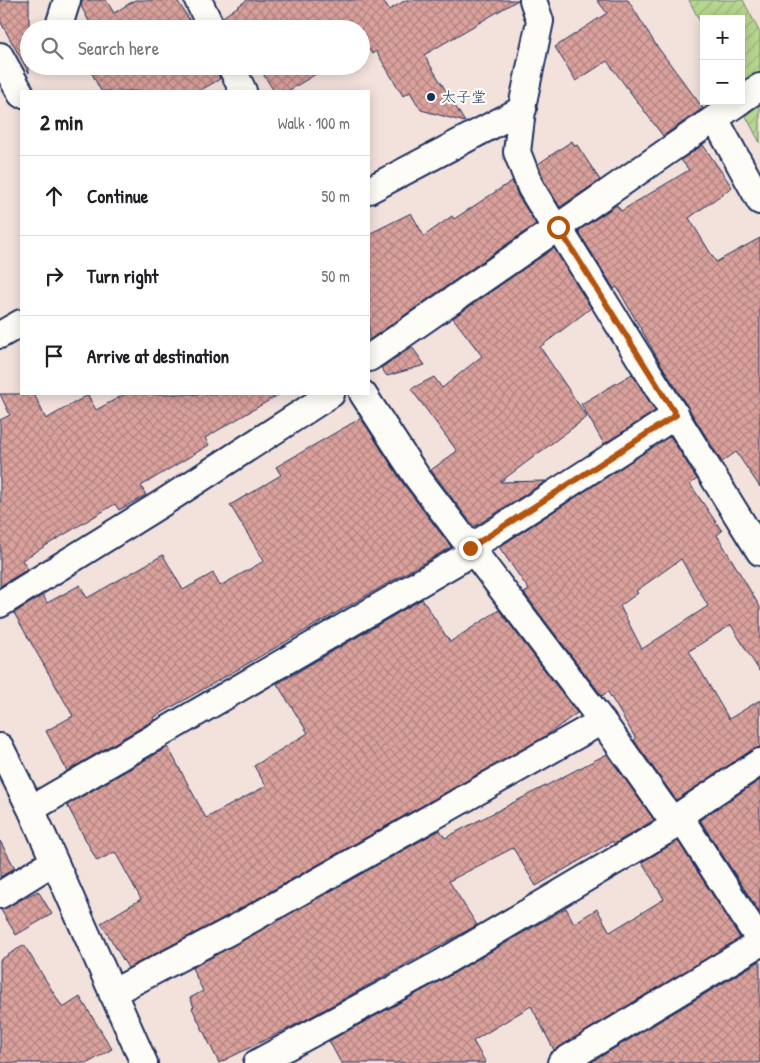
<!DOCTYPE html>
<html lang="en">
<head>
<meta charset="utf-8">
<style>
  :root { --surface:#fff; --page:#f2f2f2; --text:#202124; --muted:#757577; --line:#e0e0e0 }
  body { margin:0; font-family:"Patrick Hand","Klee One",sans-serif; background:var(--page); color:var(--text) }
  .controls { position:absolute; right:15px; top:15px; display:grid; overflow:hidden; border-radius:0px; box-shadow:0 2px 12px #0003 }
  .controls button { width:45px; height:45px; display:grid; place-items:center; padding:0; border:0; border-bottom:1px solid var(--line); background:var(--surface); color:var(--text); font:25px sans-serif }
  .stop { position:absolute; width:15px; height:15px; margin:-11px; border:4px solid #b45309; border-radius:50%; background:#fff }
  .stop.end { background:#b45309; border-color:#fff; box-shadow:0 1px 5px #0008 }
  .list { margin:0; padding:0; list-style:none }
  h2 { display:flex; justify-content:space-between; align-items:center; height:65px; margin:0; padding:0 20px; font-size:21px }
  h2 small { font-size:16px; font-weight:400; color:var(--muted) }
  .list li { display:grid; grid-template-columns:32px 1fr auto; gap:15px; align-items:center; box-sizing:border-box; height:80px; padding:0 20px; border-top:1px solid var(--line) }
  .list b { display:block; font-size:19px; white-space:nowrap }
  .list em { font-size:16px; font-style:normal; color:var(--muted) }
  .icon { flex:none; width:28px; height:28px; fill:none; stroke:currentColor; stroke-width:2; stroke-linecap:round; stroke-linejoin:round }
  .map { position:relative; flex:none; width:760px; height:1063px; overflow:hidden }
  .search { position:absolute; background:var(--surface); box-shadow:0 2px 12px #0003; left:20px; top:20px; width:350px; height:55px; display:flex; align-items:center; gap:12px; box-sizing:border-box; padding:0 18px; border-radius:28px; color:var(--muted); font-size:19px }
  .panel { position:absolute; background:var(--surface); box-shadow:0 2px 12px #0003; left:20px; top:90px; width:350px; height:305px; border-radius:0px }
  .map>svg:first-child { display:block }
  .garden { fill:url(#garden-furrows); stroke:#698276 }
  .building { fill:url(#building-cross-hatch); stroke:#1b2f5e; fill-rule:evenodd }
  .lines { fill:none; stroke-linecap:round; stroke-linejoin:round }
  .minor-casing { stroke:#1b2f5e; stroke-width:30 }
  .minor { stroke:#fdfcf7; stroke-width:26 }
  .route { stroke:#b45309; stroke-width:6 }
  .poi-dot { fill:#1b2f5e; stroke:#fdfcf7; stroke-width:2 }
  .labels { text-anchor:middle; stroke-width:4.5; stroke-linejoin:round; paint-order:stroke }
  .poi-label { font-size:15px; fill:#1b2f5e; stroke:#fdfcf7; text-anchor:start }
</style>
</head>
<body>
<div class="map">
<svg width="760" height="1063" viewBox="0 0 760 1063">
  <defs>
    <pattern id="garden-furrows" width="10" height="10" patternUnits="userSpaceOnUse" patternTransform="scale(1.25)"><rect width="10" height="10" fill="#b7d68e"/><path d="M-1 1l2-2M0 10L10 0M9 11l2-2" fill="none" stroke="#9db87d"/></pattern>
    <pattern id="building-cross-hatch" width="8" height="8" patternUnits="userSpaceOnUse" patternTransform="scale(1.25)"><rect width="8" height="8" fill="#dba19c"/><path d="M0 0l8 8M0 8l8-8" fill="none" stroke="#b18482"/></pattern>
  </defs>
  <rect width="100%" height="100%" fill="#f3e1dc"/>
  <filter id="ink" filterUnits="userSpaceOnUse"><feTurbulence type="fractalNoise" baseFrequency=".02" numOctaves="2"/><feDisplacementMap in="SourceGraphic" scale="10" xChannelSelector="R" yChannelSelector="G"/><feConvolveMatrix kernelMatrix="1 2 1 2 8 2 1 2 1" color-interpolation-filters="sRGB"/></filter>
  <g filter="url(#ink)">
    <!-- garden -->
    <path class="garden" d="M689 0H743L760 33V143L738 101H741V19H704V30Z"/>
    <!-- building -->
    <path class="building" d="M0 0H29V73L0 21Z
      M82 0H106L114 13 135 0H177L195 29H93L81 6Z
      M247 0H383L389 10 406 0H518L424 55 465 122 421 110 410 92 403 96 376 51 372 54 365 44 361 46V29H227L223 17Z
      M597 0H628L656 45 703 108 663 136 607 61 576 81 555 47 607 13Z
      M88 66H216L220 79 199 91H101Z
      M258 66H329L288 91H274Z
      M572 141 575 146 577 145 600 180 560 207 544 181 538 164Z
      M703 145 732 187 689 218 716 262 760 238V487L736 452 722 462 658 359 617 287 614 289 578 231 617 205 621 211 689 170 681 160Z
      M512 181 518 196 536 224 369 340V234L411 213 424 236 452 216 454 219Z
      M554 248 591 308 540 347 587 417 500 482 546 481 474 527 431 470 457 451 411 389 434 377 442 388 482 356 453 318Z
      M412 347 425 365 387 376 381 368Z
      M632 374 655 411 604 444 581 404Z
      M0 394H34L46 419 88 395 96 410 125 394H280L205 438 209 445 141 486 146 495 119 510 115 504 22 560 28 569 0 586V420L10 415Z
      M361 418 404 485 451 547 153 718 154 720 67 771 46 731 73 716 14 613 43 595 47 603 80 585 87 598 163 555 183 590 213 573 220 586 264 561 230 505 281 475 276 467Z
      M670 436 697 479 690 484 722 531 717 535 760 607V672L731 625 689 651 729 719 760 700V747L752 750 676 800 634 740 636 739 608 692 602 696 524 593 529 590 499 547ZM681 559 708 606 642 649 620 606 638 593 636 591Z
      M422 599 450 642 499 610 577 713 544 737 227 916 128 968 101 923 141 899 115 852 97 861 67 805 168 747 206 818 266 786 254 766 308 733 277 684Z
      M607 754 654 820 614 844 613 841 536 886 513 848 449 881 477 925 307 1019 219 1063 192 1008 194 1007 190 998 203 991 192 968 440 830 445 838Z
      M760 780V913L700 820Z
      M0 841 15 868 0 877Z
      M678 841 740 938 554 1050 531 1006 473 1041 486 1063H341L329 1041 449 976 566 908 574 923 597 909 610 932 664 899 642 862Z
      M38 891 52 914 16 935 1 910Z
      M24 945 63 1008 80 997 112 1049 88 1063H0V960Z
      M760 961V1063H590Z"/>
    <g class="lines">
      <defs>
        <path id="minor" d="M198 0 212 29
          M533 0 540 21 523 102 517 152 531 188 556 229
          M58 29 67 0
          M0 56 21 94
          M231 66 243 91
          M741 100 760 87
          M715 119 760 201
          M369 190 523 109
          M558 227 760 552
          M0 335 21 323
          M369 358 740 101
          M363 394 417 477 602 721 667 813 687 828 760 941
          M470 548 676 415
          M0 604 164 502 331 394
          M0 747 31 809 144 1063
          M31 809 473 552
          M674 819 760 762
          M0 895 53 862
          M112 993 234 929 602 721
          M257 1063 442 963 679 823
          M561 1063 760 943"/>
      </defs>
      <!-- minor casing -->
      <use href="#minor" class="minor-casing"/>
      <!-- minor -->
      <use href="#minor" class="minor"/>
    </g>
  </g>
  <g class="lines" filter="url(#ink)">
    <!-- route -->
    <path class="route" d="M470 548 676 415 558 227"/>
  </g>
  <!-- markers -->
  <circle class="poi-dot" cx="431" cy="97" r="5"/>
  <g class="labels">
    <!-- poi labels -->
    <g class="poi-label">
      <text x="441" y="102">太子堂</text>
    </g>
  </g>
</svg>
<div class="controls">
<button>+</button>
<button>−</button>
</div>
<div class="stop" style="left:558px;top:227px"></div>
<div class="stop end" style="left:470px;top:548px"></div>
<div class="search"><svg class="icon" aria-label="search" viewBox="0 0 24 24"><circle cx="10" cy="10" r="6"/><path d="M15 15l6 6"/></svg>Search here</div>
<section class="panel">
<h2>2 min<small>Walk · 100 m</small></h2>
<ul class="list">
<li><svg class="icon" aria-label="ahead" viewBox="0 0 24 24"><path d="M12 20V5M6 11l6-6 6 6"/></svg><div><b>Continue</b></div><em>50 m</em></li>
<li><svg class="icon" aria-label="right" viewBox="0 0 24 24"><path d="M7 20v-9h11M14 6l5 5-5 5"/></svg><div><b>Turn right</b></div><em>50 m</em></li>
<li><svg class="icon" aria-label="arrive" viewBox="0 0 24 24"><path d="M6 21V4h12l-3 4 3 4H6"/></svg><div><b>Arrive at destination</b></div></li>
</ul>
</section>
</div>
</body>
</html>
